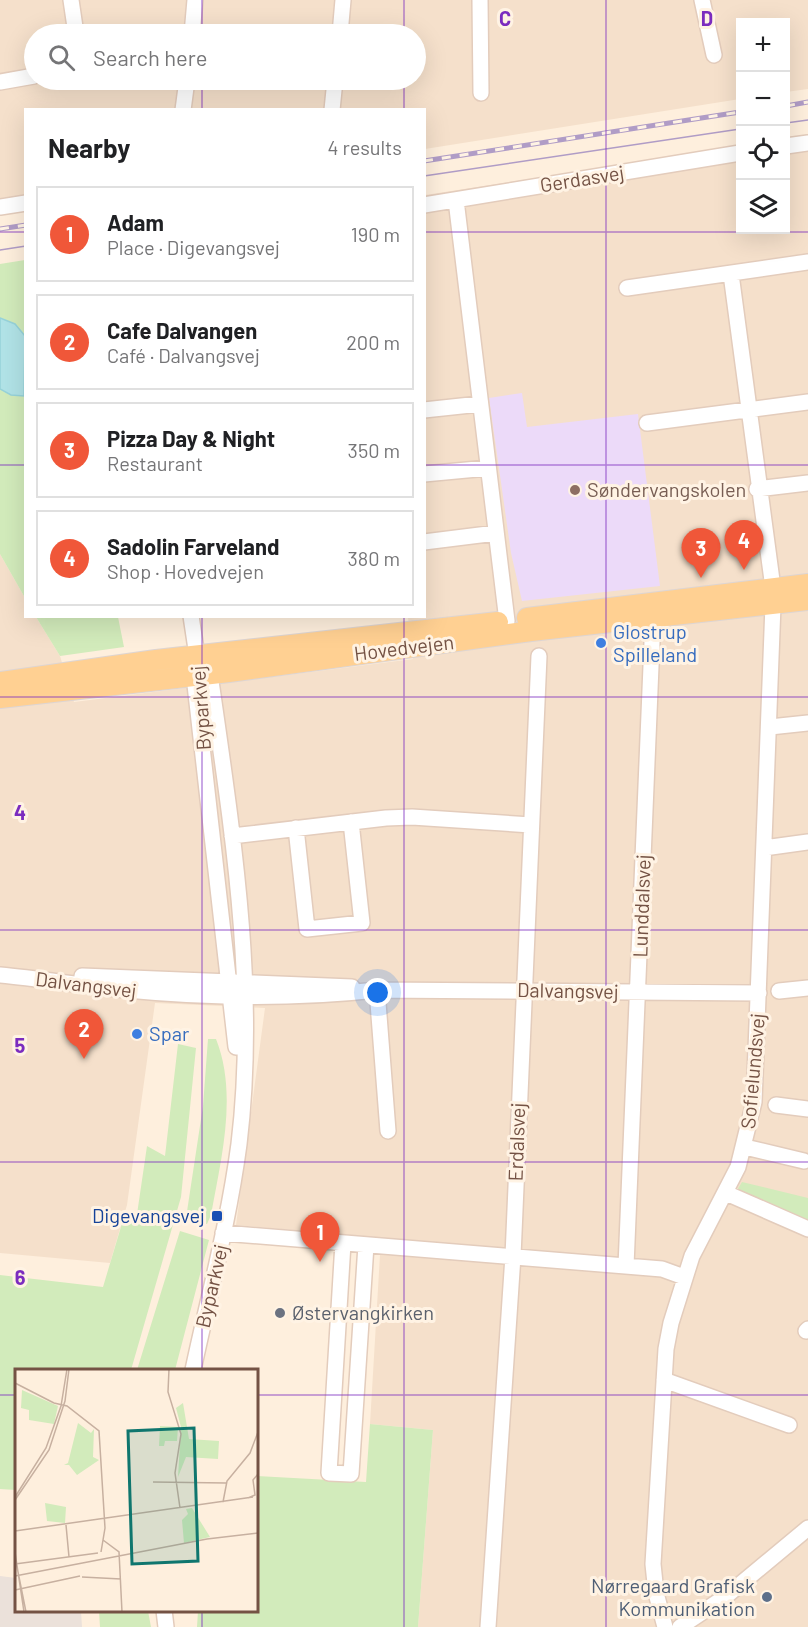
<!DOCTYPE html>
<html lang="en">
<head>
<meta charset="utf-8">
<style>
  :root { --surface:#fff; --page:#f2f2f2; --text:#202124; --muted:#757577; --line:#e0e0e0; --accent:#f05739 }
  body { margin:0; font-family:Barlow,sans-serif; background:var(--page); color:var(--text) }
  .controls { position:absolute; right:18px; top:18px; display:grid; overflow:hidden; border-radius:0px; box-shadow:0 6px 24px #0002 }
  .controls button { width:54px; height:54px; display:grid; place-items:center; padding:0; border:0; border-bottom:2px solid var(--line); background:var(--surface); color:var(--text); font:30px sans-serif }
  .you { position:absolute; left:378px; top:993px; width:21px; height:21px; margin:-15px; border:4px solid #fff; border-radius:50%; background:#1a73e8; box-shadow:0 0 0 9px #1a73e833 }
  .badge { display:grid; place-items:center; width:39px; height:39px; border-radius:50%; background:var(--accent); color:#fff; font-size:20px; font-weight:700 }
  .pin { position:absolute; translate:-50% -50px; filter:drop-shadow(0 2px 3px #0008) }
  .pin::after { content:''; position:absolute; top:32px; width:21px; height:18px; background:inherit; clip-path:polygon(0 0,100% 0,50% 100%) }
  .list { margin:0; padding:0; list-style:none }
  h2 { display:flex; justify-content:space-between; align-items:center; height:78px; margin:0; padding:0 24px; font-size:26px }
  h2 small { font-size:20px; font-weight:400; color:var(--muted) }
  .list li { display:grid; grid-template-columns:39px 1fr auto; gap:18px; align-items:center; box-sizing:border-box; height:96px; margin:0 12px 12px; padding:0 12px; border:2px solid var(--line); border-radius:0px }
  .list b { display:block; font-size:22px; white-space:nowrap }
  .list p { margin:0; font-size:20px; white-space:nowrap; color:var(--muted) }
  .list em { font-size:20px; font-style:normal; color:var(--muted) }
  .icon { flex:none; width:33px; height:33px; fill:none; stroke:currentColor; stroke-width:2; stroke-linecap:round; stroke-linejoin:round }
  .map { position:relative; flex:none; width:808px; height:1627px; overflow:hidden }
  .search { position:absolute; background:var(--surface); box-shadow:0 6px 24px #0002; left:24px; top:24px; width:402px; height:66px; display:flex; align-items:center; gap:15px; box-sizing:border-box; padding:0 21px; border-radius:33px; color:var(--muted); font-size:22px }
  .panel { position:absolute; background:var(--surface); box-shadow:0 6px 24px #0002; left:24px; top:108px; width:402px; height:510px; border-radius:0px }
  .map>svg:first-child { display:block }
  .residential { fill:#f5e0cb; fill-rule:evenodd }
  .industrial { fill:#ebe1da }
  .education { fill:#ecdaf9 }
  .green { fill:#d2ebbb }
  .water { fill:#b1e3e7; stroke:#97d3da; stroke-width:1.5 }
  .lines { fill:none; stroke-linecap:round; stroke-linejoin:round }
  .minor-casing { stroke:#e3ccbc; stroke-width:18 }
  .major-casing { stroke:#ded5d2; stroke-width:22 }
  .minor { stroke:#fff; stroke-width:15 }
  .major { stroke:#ffd092; stroke-width:20 }
  .tram { stroke:#b09cc6; stroke-width:1.5 }
  .rail-casing { stroke:#b09cc6; stroke-width:5 }
  .rail { stroke:#fff3e4; stroke-width:3; stroke-dasharray:9; stroke-linecap:butt }
  .grid { fill:none; stroke:#7b2cbf; stroke-width:1.5; stroke-opacity:0.55 }
  .education-dot { fill:#8d6e63; stroke:#fff3e4; stroke-width:2 }
  .shop-dot { fill:#3f7fe0; stroke:#fff3e4; stroke-width:2 }
  .transit-dot { fill:#1a4fb4; stroke:#fff3e4; stroke-width:2 }
  .worship-dot { fill:#6b7280; stroke:#fff3e4; stroke-width:2 }
  .service-dot { fill:#5c6f8a; stroke:#fff3e4; stroke-width:2 }
  .labels { text-anchor:middle; stroke-width:6; stroke-linejoin:round; paint-order:stroke }
  .street-label { font-size:20px; fill:#745244; stroke:#fff3e4 }
  .education-label { font-size:20px; fill:#785e54; stroke:#fff3e4; text-anchor:start }
  .shop-label { font-size:20px; fill:#366cbe; stroke:#fff3e4; text-anchor:start }
  .transit-label { font-size:20px; fill:#164399; stroke:#fff3e4; text-anchor:end }
  .worship-label { font-size:20px; fill:#5b616d; stroke:#fff3e4; text-anchor:start }
  .service-label { font-size:20px; fill:#4e5e75; stroke:#fff3e4; text-anchor:end }
  .inset-road { fill:none; stroke:#c7b0a0; stroke-width:1.5 }
  .view { fill:#0f766e; fill-opacity:0.15; stroke:#0f766e; stroke-width:3 }
  .inset-edge { fill:none; stroke:#745244; stroke-width:3 }
  .grid-label { font-size:20px; text-anchor:middle; font-weight:bold; fill:#7b2cbf; stroke:#fff3e4; stroke-width:6; stroke-linejoin:round; paint-order:stroke }
</style>
</head>
<body>
<div class="map">
<svg width="808" height="1627" viewBox="0 0 808 1627">
  <rect width="100%" height="100%" fill="#feefdd"/>
  <!-- residential -->
  <path class="residential" d="M0 0H808V89L786 92V22H740V99L425 149 424 110H26L25 209 0 212ZM34 34H416V80H34Z
    M808 137V1627H418L433 1430 370 1424 381 1238 236 1225 265 1008 155 1003 127 1205 110 1263 0 1253V554L25 598 26 616 36 617 60 656 74 702 413 659 408 617 424 616 425 195 740 147V230H786V140Z"/>
  <!-- industrial -->
  <path class="industrial" d="M0 1576 16 1578V1610L81 1611 82 1627H0Z"/>
  <!-- education -->
  <path class="education" d="M522 393 527 427 638 414 660 586 522 601 511 553 489 398Z"/>
  <!-- green -->
  <path class="green" d="M25 260V598L0 554V264Z
    M36 617H118L124 647 60 656Z
    M208 1039H216C238 1094 221 1159 211 1215L207 1224 186 1218 203 1106Z
    M178 1044 196 1048 181 1197 131 1370H16V1490L0 1489V1275L103 1287 123 1220 136 1221 147 1146 165 1156Z
    M742 1182 808 1198V1226L736 1192Z
    M180 1231 209 1240 175 1370H137Z
    M370 1424 433 1430 418 1627H197L198 1611 256 1610 257 1476 366 1482Z
    M99 1611H148L151 1627H100Z"/>
  <!-- water -->
  <path class="water" d="M0 318 15 324 25 336 24 396 11 395 0 389Z"/>
  <g class="lines">
    <defs>
      <path id="minor" d="M71 0 76 34
        M480 0 481 93
        M702 0 714 55
        M192 34 195 0
        M340 34 343 0
        M0 82 34 76
        M183 110 187 80
        M332 110 335 80
        M786 146 808 143
        M456 200 507 621
        M424 205 740 153
        M0 207 26 203
        M731 274 773 588
        M627 288 808 262
        M424 410 480 404
        M647 423 808 402
        M424 474 488 468
        M757 489 808 483
        M424 542 496 533
        M191 616 197 656 194 676 236 1047
        M770 727 808 723
        M296 828 307 929 362 923 351 822
        M232 836 386 818 412 817 531 825
        M764 848 808 842
        M0 975C42 979 84 986 127 990 209 998 295 999 377 990L759 993
        M82 976 352 987
        M377 990 388 1131
        M779 991 808 988
        M776 1105 808 1109
        M745 1147 804 1161
        M726 1193 808 1229
        M223 1233 662 1269 684 1277
        M343 1243 329 1473 351 1474 366 1245
        M626 1266 653 618
        M806 1331 808 1329
        M193 1370C209 1295 229 1220 239 1144 258 987 232 829 210 674L203 666
        M664 1380 789 1425
        M164 1610 166 1627
        M488 1627 513 1256 539 656
        M665 1627 656 1593 653 1564 666 1349 671 1323 692 1256 738 1167 754 1102 773 605
        M680 1627 725 1597 808 1528"/>
      <path id="major" d="M527 618 808 584
        M0 682 156 660 498 622
        M0 698 229 672 531 631 808 600"/>
    </defs>
    <!-- minor casing -->
    <use href="#minor" class="minor-casing"/>
    <!-- major casing -->
    <use href="#major" class="major-casing"/>
    <!-- minor -->
    <use href="#minor" class="minor"/>
    <!-- major -->
    <use href="#major" class="major"/>
    <!-- tram -->
    <path class="tram" d="M786 123 808 120
      M424 176 740 129
      M0 250 26 246"/>
    <defs>
      <path id="rail" d="M786 106 808 102
        M424 161 740 112
        M0 229 26 225"/>
    </defs>
    <!-- rail casing -->
    <use href="#rail" class="rail-casing"/>
    <!-- rail -->
    <use href="#rail" class="rail"/>
  </g>
  <!-- grid -->
  <path class="grid" d="M202 0V34M404 0V34M606 0V1627M202 80V110M404 80V110M0 232H26M424 232H808M0 465H26M424 465H808M202 616V1370M404 616V1627M0 697H808M0 930H808M0 1162H808M0 1395H16M256 1395H808M202 1610V1627"/>
  <!-- markers -->
  <circle class="education-dot" cx="575" cy="490" r="6"/>
  <g class="shop-dot">
    <circle cx="601" cy="643" r="6"/>
    <circle cx="137" cy="1034" r="6"/>
  </g>
  <rect class="transit-dot" x="211" y="1210" width="12" height="12" rx="3"/>
  <circle class="worship-dot" cx="280" cy="1313" r="6"/>
  <circle class="service-dot" cx="767" cy="1597" r="6"/>
  <g class="labels">
    <!-- street labels -->
    <g class="street-label">
      <text transform="translate(582 179) rotate(-9)" y="7">Gerdasvej</text>
      <text transform="translate(404 648) rotate(-7)" y="7">Hovedvejen</text>
      <text transform="translate(201 708) rotate(-94)" y="7">Byparkvej</text>
      <text transform="translate(642 906) rotate(-88)" y="7">Lunddalsvej</text>
      <text transform="translate(86 985) rotate(7)" y="7">Dalvangsvej</text>
      <text transform="translate(568 991) rotate(1)" y="7">Dalvangsvej</text>
      <text transform="translate(753 1071) rotate(-85)" y="7">Sofielundsvej</text>
      <text transform="translate(517 1142) rotate(-88)" y="7">Erdalsvej</text>
      <text transform="translate(212 1286) rotate(-77)" y="7">Byparkvej</text>
    </g>
    <!-- education labels -->
    <g class="education-label">
      <text x="587" y="497">Søndervangskolen</text>
    </g>
    <!-- shop labels -->
    <g class="shop-label">
      <text x="613" y="639">Glostrup<tspan x="613" dy="23">Spilleland</tspan></text>
      <text x="149" y="1041">Spar</text>
    </g>
    <!-- transit labels -->
    <g class="transit-label">
      <text x="205" y="1223">Digevangsvej</text>
    </g>
    <!-- worship labels -->
    <g class="worship-label">
      <text x="292" y="1320">Østervangkirken</text>
    </g>
    <!-- service labels -->
    <g class="service-label">
      <text x="755" y="1593">Nørregaard Grafisk<tspan x="755" dy="23">Kommunikation</tspan></text>
    </g>
  </g>
  <!-- overview -->
  <g transform="translate(15 1369)">
    <rect width="243" height="243" fill="#feefdd"/>
    <path d="M7 21 43 37 39 55 14 51V41L6 39ZM168 34 174 70 204 72 203 90 171 88 163 108 166 58 161 39ZM63 54 76 64 79 60 78 88 84 91 62 106 54 96H49L53 94ZM145 57 163 58 162 72H150L149 77H144ZM30 134 51 138 50 154 32 152ZM177 139 195 168 169 174 167 151 173 145 171 140Z" fill="#d2ebbb"/>
    <path class="inset-road" d="M154 0 153 23 166 65 160 104 165 139M0 14 39 34M39 34 52 37 84 62 90 159 86 183M138 113 211 114M0 128 31 79 46 37 52 0M233 129 240 126 238 111 243 105M0 131 34 81 50 32 54 0M208 133 212 112 235 84 243 63M51 156 54 188M0 162 238 128M88 171 104 183 107 243M0 183 9 243M0 188 11 243M0 195 83 184M0 207 192 170 243 164M67 208 106 210M0 221 65 207"/>
    <path class="view" d="M179 59 183 192 117 195 113 62Z"/>
    <rect width="243" height="243" class="inset-edge"/>
  </g>
  <g class="grid-label">
    <text x="505" y="26">C</text>
    <text x="707" y="26">D</text>
    <text x="20" y="820">4</text>
    <text x="20" y="1053">5</text>
    <text x="20" y="1285">6</text>
  </g>
</svg>
<div class="controls">
<button>+</button>
<button>−</button>
<button><svg class="icon" aria-label="locate" viewBox="0 0 24 24"><circle cx="12" cy="12" r="6"/><path d="M12 2v4M12 18v4M2 12h4M18 12h4"/></svg></button>
<button><svg class="icon" aria-label="layers" viewBox="0 0 24 24"><path d="M12 4l9 5-9 5-9-5zM3 14l9 5 9-5"/></svg></button>
</div>
<div class="you"></div>
<div class="pin badge" style="left:320px;top:1262px">1</div>
<div class="pin badge" style="left:84px;top:1059px">2</div>
<div class="pin badge" style="left:701px;top:578px">3</div>
<div class="pin badge" style="left:744px;top:570px">4</div>
<div class="search"><svg class="icon" aria-label="search" viewBox="0 0 24 24"><circle cx="10" cy="10" r="6"/><path d="M15 15l6 6"/></svg>Search here</div>
<section class="panel">
<h2>Nearby<small>4 results</small></h2>
<ul class="list">
<li><span class="badge">1</span><div><b>Adam</b><p>Place · Digevangsvej</p></div><em>190 m</em></li>
<li><span class="badge">2</span><div><b>Cafe Dalvangen</b><p>Café · Dalvangsvej</p></div><em>200 m</em></li>
<li><span class="badge">3</span><div><b>Pizza Day &amp; Night</b><p>Restaurant</p></div><em>350 m</em></li>
<li><span class="badge">4</span><div><b>Sadolin Farveland</b><p>Shop · Hovedvejen</p></div><em>380 m</em></li>
</ul>
</section>
</div>
</body>
</html>
